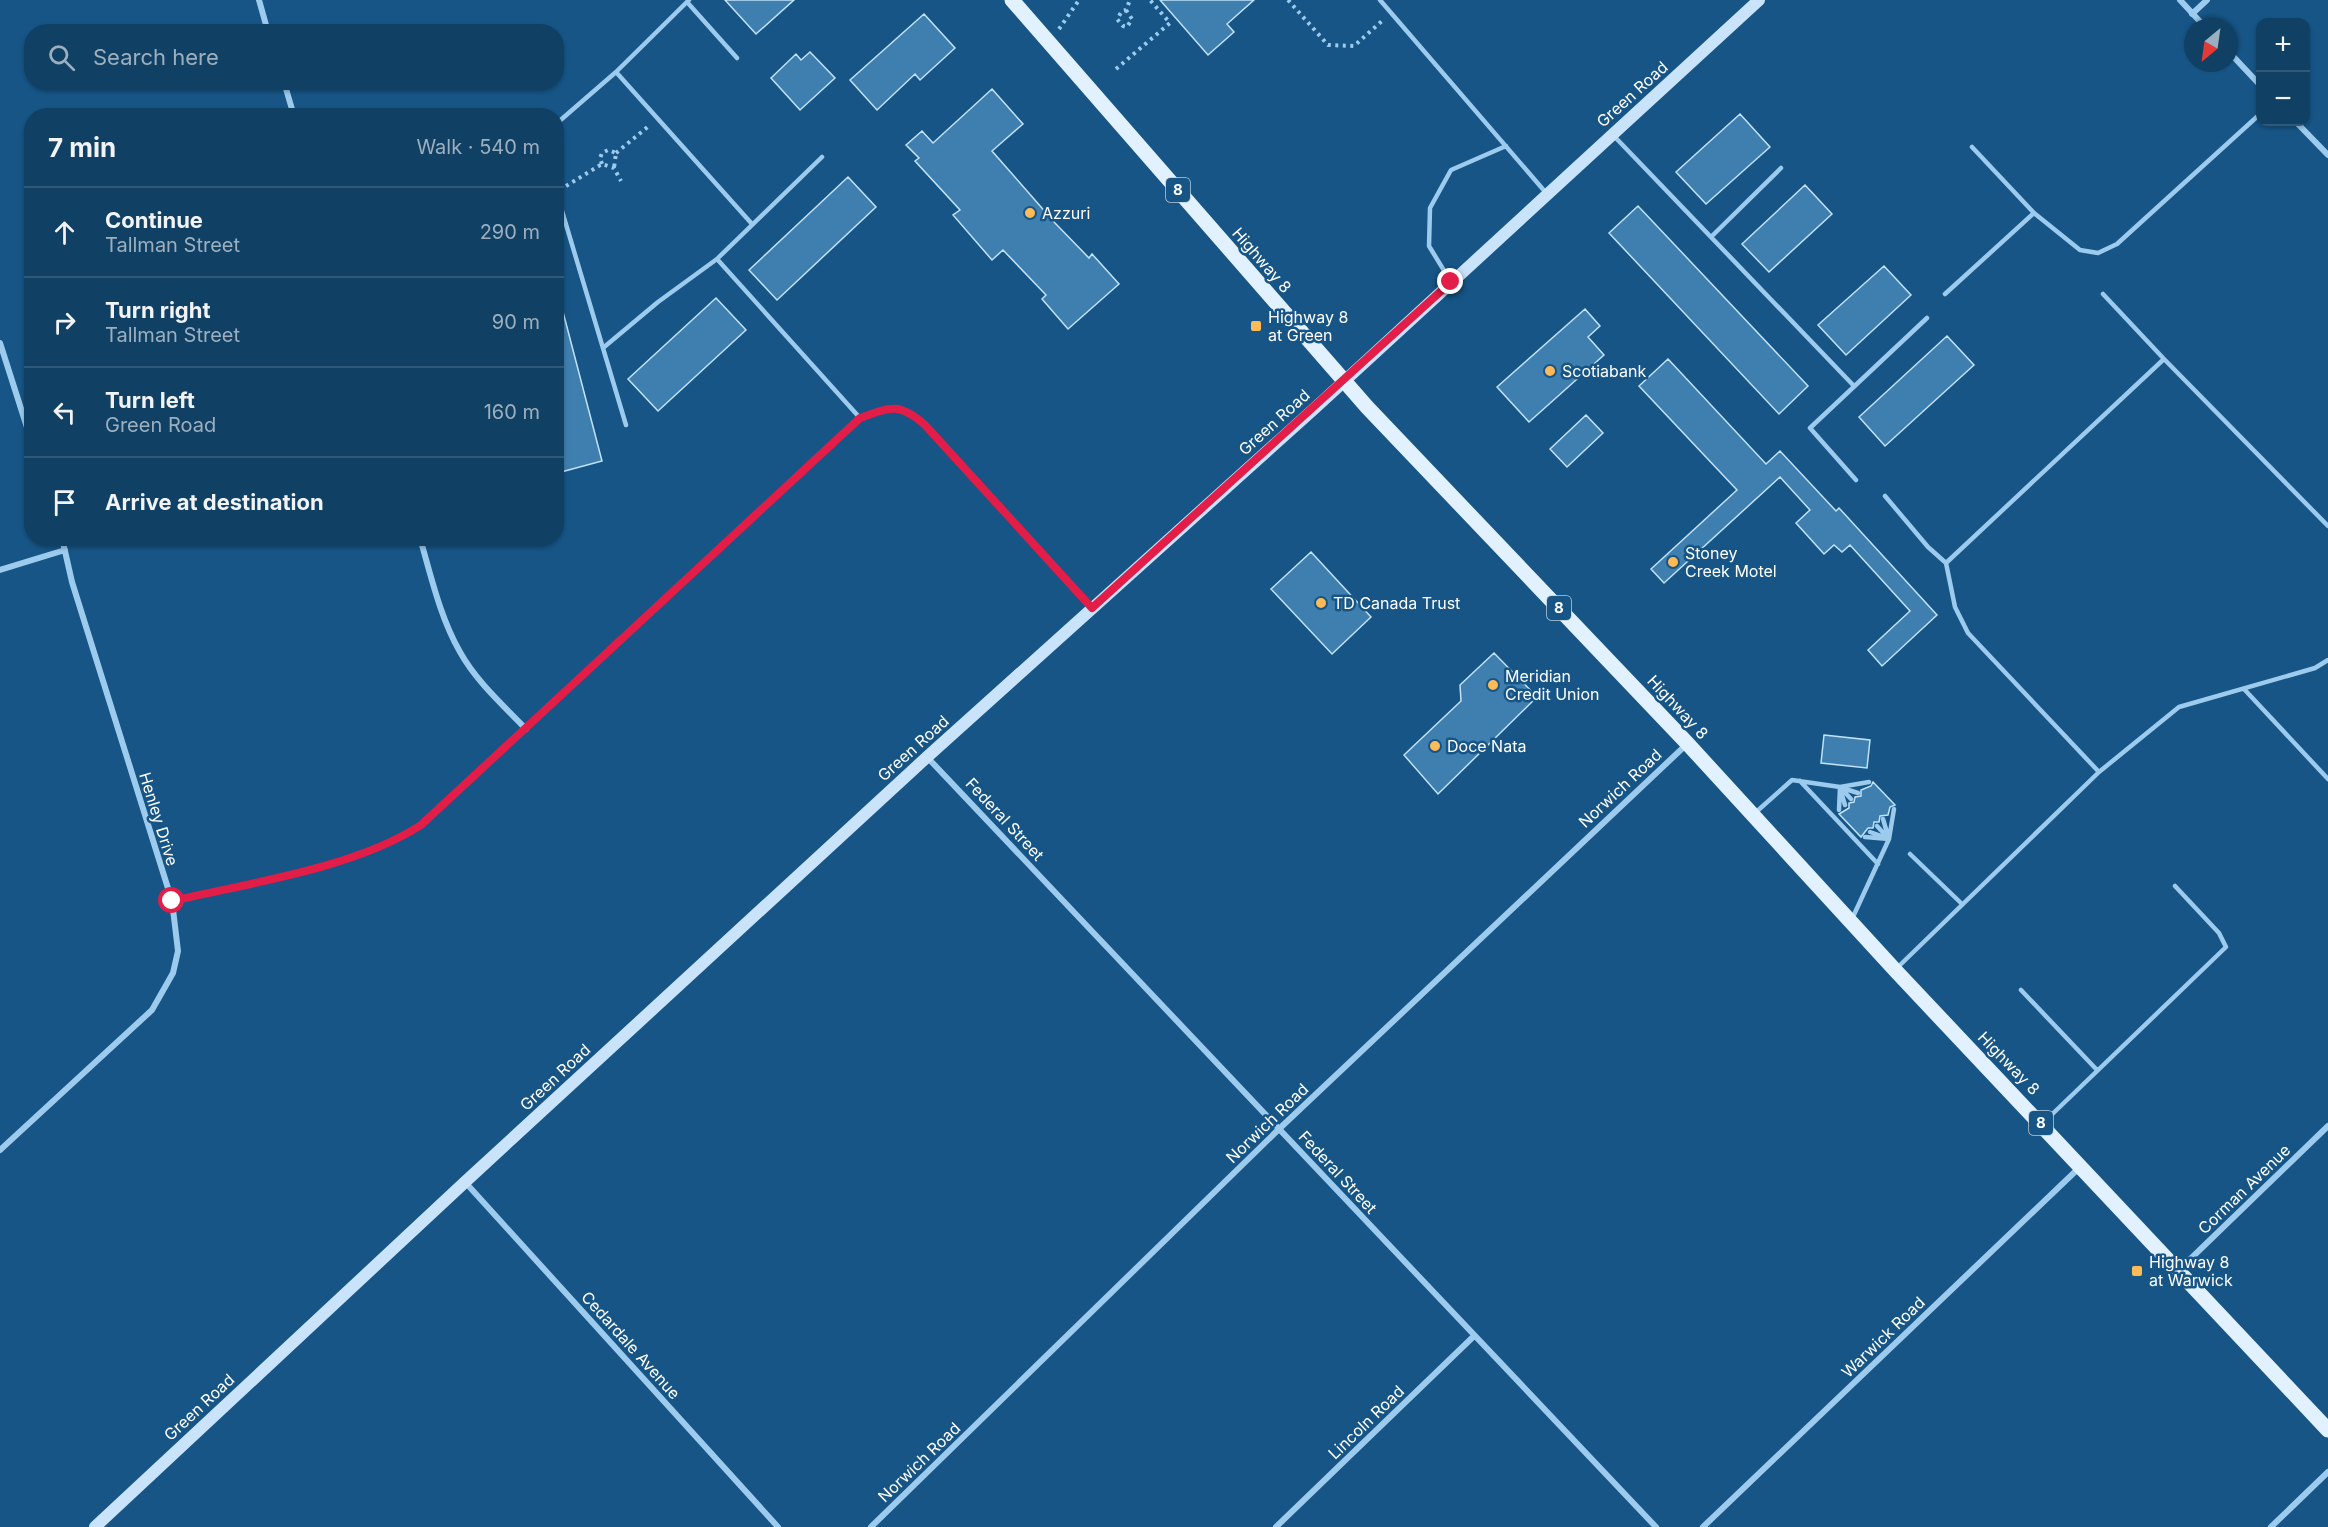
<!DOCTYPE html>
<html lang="en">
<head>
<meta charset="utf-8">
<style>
  :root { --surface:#104064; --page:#19476a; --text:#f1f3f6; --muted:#9cafbf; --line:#305978 }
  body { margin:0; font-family:Inter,sans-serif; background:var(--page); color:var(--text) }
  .controls { position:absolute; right:18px; top:18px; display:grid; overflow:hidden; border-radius:12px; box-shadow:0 2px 4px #0004 }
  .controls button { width:54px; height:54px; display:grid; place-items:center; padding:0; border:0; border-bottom:2px solid var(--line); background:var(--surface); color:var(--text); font:30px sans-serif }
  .compass { position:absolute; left:2184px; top:18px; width:54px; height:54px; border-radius:50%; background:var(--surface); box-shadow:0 2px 4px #0004; rotate:209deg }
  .stop { position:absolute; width:18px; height:18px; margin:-14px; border:4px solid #e11d48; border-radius:50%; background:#fff }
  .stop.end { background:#e11d48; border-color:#fff; box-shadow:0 2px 6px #0008 }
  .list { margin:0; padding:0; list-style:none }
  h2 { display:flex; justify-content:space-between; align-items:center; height:78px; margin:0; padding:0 24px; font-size:26px }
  h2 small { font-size:20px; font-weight:400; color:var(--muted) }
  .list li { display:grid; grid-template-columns:39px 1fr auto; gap:18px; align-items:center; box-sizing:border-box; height:90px; padding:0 24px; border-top:2px solid var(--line) }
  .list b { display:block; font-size:22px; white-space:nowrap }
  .list p { margin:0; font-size:20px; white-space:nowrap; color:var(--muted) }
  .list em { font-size:20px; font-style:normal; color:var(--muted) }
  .icon { flex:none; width:33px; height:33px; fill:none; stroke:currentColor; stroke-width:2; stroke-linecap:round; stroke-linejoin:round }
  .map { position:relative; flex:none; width:2328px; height:1527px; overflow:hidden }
  .search { position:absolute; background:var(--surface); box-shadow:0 2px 4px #0004; left:24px; top:24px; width:540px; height:66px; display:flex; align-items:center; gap:15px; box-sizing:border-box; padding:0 21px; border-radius:24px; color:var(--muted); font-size:22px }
  .panel { position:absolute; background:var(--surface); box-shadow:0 2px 4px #0004; left:24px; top:108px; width:540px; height:438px; border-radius:24px }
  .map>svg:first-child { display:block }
  .building { fill:#3e7fb0; stroke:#c1e2fa; stroke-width:1.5 }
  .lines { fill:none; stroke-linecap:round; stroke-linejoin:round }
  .path { stroke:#9ccbee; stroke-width:4; stroke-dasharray:3 4.5; stroke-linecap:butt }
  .lane { stroke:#9ccbee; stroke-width:4.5 }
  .street { stroke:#9ccbee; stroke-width:6 }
  .secondary { stroke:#c9e4fa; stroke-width:12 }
  .primary { stroke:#e2f1ff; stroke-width:15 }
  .route { stroke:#e11d48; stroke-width:8 }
  .poi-dot { fill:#ffba58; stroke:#165586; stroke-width:2 }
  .labels { text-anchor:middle; stroke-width:5; stroke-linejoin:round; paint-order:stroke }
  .shield { fill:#165586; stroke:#b9ccdb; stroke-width:1.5 }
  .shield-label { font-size:15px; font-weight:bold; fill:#fff }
  .street-label { font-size:16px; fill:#fff; stroke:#165586 }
  .poi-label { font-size:16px; fill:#fff; stroke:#165586; text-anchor:start }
</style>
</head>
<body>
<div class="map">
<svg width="2328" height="1527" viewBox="0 0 2328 1527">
  <rect width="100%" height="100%" fill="#165586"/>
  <!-- building -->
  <path class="building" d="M725 0H794L756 34Z
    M1160 0H1254L1227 24 1234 32 1208 55Z
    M924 14 955 48 920 80 915 74 877 110 850 80Z
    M810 52 835 78 800 110 771 78 796 54 801 60Z
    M992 89 1023 124 992 151 1055 223 1089 258 1092 254 1119 284 1068 329 1042 299 1046 295 1003 250 992 260 953 215 960 210 915 161 919 158 906 145 922 131 933 143Z
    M1740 114 1770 147 1706 204 1676 172Z
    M848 177 876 207 777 300 749 270Z
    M1805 185 1832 214 1769 272 1742 244Z
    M1638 206 1808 386 1779 414 1609 233Z
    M1884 266 1911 295 1846 355 1818 325Z
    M716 298 746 330 658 411 628 379Z
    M562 308 602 461 561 472 556 455V309Z
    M1585 309 1600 326 1588 337 1604 355 1529 422 1497 387Z
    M1947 336 1974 365 1885 446 1859 417Z
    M1668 359 1766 464 1780 451 1836 511 1839 508 1937 615 1882 666 1868 650 1910 611 1850 545 1842 552 1834 545 1824 554 1796 523 1810 510 1780 477 1664 583 1651 569 1737 490 1639 386Z
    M1586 415 1603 433 1567 467 1550 449Z
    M1311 552 1371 617 1332 654 1271 589Z
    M1494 653 1537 697 1438 794 1404 755 1461 701 1460 685Z
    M1824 735 1870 740 1867 768 1821 763Z
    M1873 782 1895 805 1890 807 1888 815 1880 816 1879 822H1874L1873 828H1868L1861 837 1839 814 1849 808V803L1854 802 1855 797 1861 796V790L1871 786Z"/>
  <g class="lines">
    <!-- path -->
    <path class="path" d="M1288 0 1328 45 1354 46 1383 20
      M1126 10 1132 19 1127 27 1123 26 1117 19 1122 11 1126 10 1130 0
      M1059 29 1079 0
      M1116 69 1170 23 1150 0
      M616 153 650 125
      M602 164 600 158 602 153 608 150 616 153 614 168
      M566 186 602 164 614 168 621 181"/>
    <!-- lane -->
    <path class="lane" d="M1380 0 1547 194
      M687 2 737 58
      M616 72 752 224
      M556 124 616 72 689 0
      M1613 135 1854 386
      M1972 147 2034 213 2080 250 2098 253 2117 244 2260 114
      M556 191 626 425
      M1711 237 1781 168
      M717 259 860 418
      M1451 282 1429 246 1430 208 1451 170 1506 146
      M1945 294 2034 213
      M2103 294 2164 359
      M603 348 658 302 717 259 822 157
      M1856 480 1810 428 1927 318
      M1885 496 1928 547 1946 563
      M2244 689 2328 779
      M2099 772 1968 633 1955 607 1946 563 2164 359 2328 526
      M1800 781 1878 864
      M1840 787 1869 782
      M1842 788 1858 793
      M1841 792 1845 805
      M1839 810 1840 787
      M1755 813 1792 780 1840 787 1851 799
      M1883 819 1888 836
      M1870 832 1884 837
      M1865 837 1889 839
      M1889 839 1894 809
      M1910 854 1962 904
      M1852 919 1889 839 1877 826
      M1898 967 2099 772 2179 707 2315 668 2328 660
      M2021 990 2097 1070
      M2042 1124 2226 947 2219 933 2175 886"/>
    <!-- street -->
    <path class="street" d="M259 0 268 32
      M2180 0 2205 27
      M2192 14 2207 0
      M2229 52 2260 85
      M284 82 294 116
      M2296 122 2328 155
      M0 343 32 443
      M420 538C431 576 440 617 460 652 476 681 503 705 526 729
      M0 570 65 550
      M927 757 1656 1527
      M172 901C248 883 356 868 421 825L860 418C890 407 899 402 925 425L1092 608
      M0 1150 152 1010 173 973 178 951 172 901 72 582 62 538
      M465 1182 778 1527
      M2179 1270 2328 1126
      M871 1527 1279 1129 1687 744
      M1276 1527 1474 1336
      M1703 1527 2080 1167
      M2271 1527 2328 1472"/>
    <!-- secondary -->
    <path class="secondary" d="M95 1527 465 1182 927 757 1315 408 1759 0"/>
    <!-- primary -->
    <path class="primary" d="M1012 0 1367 407 1687 743 1895 970 2328 1430"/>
  </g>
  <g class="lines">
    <!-- route -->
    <path class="route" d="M172 901C249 883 355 868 421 825L860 418C890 407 899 402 925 425L1092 608 1451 282"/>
  </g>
  <!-- markers -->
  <g class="poi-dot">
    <circle cx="1030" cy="213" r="6"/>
    <rect x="1250" y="320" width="12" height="12" rx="3"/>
    <circle cx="1550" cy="371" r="6"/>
    <circle cx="1673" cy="562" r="6"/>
    <circle cx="1321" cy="603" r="6"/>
    <circle cx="1493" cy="685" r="6"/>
    <circle cx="1435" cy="746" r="6"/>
    <rect x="2131" y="1265" width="12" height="12" rx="3"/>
  </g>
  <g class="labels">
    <!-- shield labels -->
    <g class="shield">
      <rect x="1166" y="178" width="24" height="24" rx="4.5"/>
      <rect x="1547" y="596" width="24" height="24" rx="4.5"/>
      <rect x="2029" y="1111" width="24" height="24" rx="4.5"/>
    </g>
    <g class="shield-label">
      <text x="1178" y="195">8</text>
      <text x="1559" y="613">8</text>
      <text x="2041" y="1128">8</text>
    </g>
    <!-- street labels -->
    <g class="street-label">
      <text transform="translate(1632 94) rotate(-42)" y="6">Green Road</text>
      <text transform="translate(1262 260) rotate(49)" y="6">Highway 8</text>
      <text transform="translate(1274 422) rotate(-42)" y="6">Green Road</text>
      <text transform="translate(1678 707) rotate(47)" y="6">Highway 8</text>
      <text transform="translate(913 748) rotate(-42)" y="6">Green Road</text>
      <text transform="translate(1620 788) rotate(-43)" y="6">Norwich Road</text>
      <text transform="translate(159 819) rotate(73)" y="6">Henley Drive</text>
      <text transform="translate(1005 819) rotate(47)" y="6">Federal Street</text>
      <text transform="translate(2009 1063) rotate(46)" y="6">Highway 8</text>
      <text transform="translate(555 1077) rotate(-43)" y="6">Green Road</text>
      <text transform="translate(1267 1123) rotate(-44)" y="6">Norwich Road</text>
      <text transform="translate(1338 1172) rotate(47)" y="6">Federal Street</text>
      <text transform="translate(2244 1189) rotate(-44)" y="6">Corman Avenue</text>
      <text transform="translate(1883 1337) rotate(-44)" y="6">Warwick Road</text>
      <text transform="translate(631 1345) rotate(48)" y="6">Cedardale Avenue</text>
      <text transform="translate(199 1407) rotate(-43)" y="6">Green Road</text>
      <text transform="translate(1366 1422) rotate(-44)" y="6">Lincoln Road</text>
      <text transform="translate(919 1462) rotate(-44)" y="6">Norwich Road</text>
    </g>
    <!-- poi labels -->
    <g class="poi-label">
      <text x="1042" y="219">Azzuri</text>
      <text x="1268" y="323">Highway 8<tspan x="1268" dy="18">at Green</tspan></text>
      <text x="1562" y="377">Scotiabank</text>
      <text x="1685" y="559">Stoney<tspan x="1685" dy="18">Creek Motel</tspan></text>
      <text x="1333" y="609">TD Canada Trust</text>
      <text x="1505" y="682">Meridian<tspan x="1505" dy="18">Credit Union</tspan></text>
      <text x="1447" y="752">Doce Nata</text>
      <text x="2149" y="1268">Highway 8<tspan x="2149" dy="18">at Warwick</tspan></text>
    </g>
  </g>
</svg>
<div class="controls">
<button>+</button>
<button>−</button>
</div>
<svg class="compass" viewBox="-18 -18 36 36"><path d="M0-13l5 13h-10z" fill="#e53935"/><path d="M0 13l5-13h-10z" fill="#9cafbf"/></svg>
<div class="stop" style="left:172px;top:901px"></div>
<div class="stop end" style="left:1451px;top:282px"></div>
<div class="search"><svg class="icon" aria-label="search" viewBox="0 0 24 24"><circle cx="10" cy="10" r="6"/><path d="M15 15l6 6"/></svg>Search here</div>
<section class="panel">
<h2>7 min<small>Walk · 540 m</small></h2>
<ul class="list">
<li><svg class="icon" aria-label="ahead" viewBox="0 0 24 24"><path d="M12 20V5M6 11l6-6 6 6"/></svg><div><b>Continue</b><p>Tallman Street</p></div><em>290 m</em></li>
<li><svg class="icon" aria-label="right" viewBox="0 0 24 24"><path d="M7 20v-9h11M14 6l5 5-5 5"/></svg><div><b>Turn right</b><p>Tallman Street</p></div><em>90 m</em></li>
<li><svg class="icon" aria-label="left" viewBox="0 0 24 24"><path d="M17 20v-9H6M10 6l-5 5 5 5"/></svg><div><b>Turn left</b><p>Green Road</p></div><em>160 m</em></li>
<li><svg class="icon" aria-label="arrive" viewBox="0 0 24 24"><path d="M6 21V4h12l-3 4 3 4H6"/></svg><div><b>Arrive at destination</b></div></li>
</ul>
</section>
</div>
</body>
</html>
